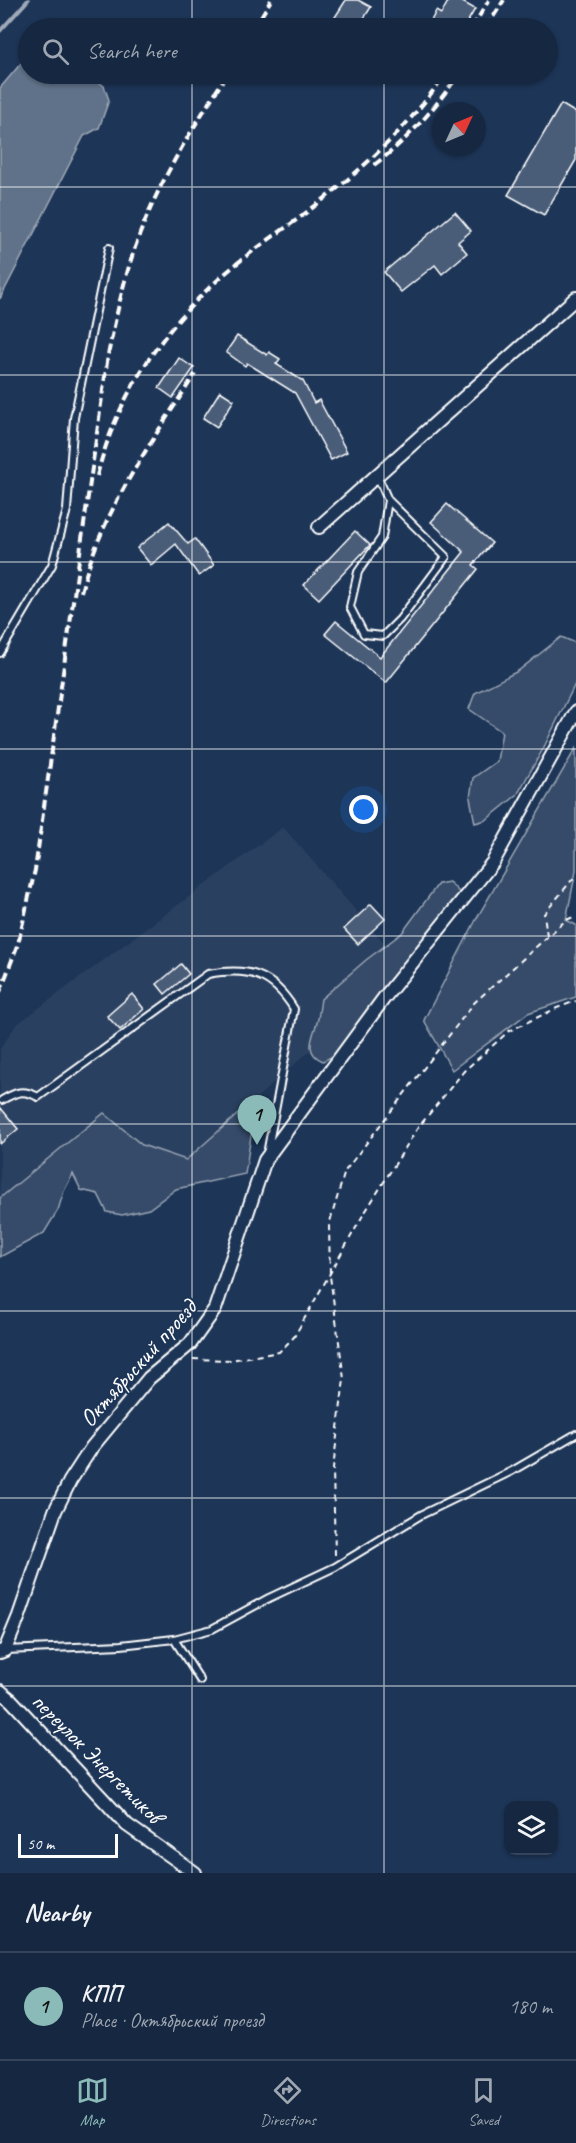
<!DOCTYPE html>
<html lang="en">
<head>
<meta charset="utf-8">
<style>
  :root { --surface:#162841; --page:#1f3048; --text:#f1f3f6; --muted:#9ea6b1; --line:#35445a; --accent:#8bbbb9 }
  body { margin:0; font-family:Caveat,sans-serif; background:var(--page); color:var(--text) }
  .controls { position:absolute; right:18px; bottom:18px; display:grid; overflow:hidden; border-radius:12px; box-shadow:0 2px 4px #0004 }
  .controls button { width:54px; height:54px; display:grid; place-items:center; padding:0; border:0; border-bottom:2px solid var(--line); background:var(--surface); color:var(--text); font:30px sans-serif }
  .compass { position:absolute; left:432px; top:102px; width:54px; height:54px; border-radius:50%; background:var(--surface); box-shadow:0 2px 4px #0004; rotate:46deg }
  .scale { position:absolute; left:18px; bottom:15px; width:100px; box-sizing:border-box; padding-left:6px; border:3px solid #fff; border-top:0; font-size:16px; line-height:21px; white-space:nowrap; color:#fff; -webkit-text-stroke:4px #1d3557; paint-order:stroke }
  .you { position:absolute; left:364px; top:810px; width:21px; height:21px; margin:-15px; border:4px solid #fff; border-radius:50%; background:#1a73e8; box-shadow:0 0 0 9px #1a73e833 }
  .badge { display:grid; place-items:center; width:39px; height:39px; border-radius:50%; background:var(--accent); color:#111; font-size:20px; font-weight:700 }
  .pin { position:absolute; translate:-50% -50px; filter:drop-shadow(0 2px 3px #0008) }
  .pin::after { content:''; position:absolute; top:32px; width:21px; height:18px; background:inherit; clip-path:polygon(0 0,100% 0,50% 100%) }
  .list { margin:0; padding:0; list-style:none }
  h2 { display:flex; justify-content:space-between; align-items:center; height:78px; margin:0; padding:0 24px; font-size:26px }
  h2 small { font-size:20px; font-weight:400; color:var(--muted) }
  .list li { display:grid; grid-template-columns:39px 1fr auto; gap:18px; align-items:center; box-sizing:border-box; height:108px; padding:0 24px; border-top:2px solid var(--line) }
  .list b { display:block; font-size:22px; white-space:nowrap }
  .list p { margin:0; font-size:20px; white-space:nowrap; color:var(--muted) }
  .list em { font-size:20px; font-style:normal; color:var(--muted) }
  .icon { flex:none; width:33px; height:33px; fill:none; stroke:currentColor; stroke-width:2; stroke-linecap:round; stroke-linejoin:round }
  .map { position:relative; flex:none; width:576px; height:1873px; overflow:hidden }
  .search { position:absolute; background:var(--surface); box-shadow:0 2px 4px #0004; left:18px; right:18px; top:18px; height:66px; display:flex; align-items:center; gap:15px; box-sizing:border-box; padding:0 21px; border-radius:33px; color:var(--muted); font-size:22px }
  .sheet { height:186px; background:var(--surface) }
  nav { display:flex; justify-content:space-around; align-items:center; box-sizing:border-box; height:84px; border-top:2px solid var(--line); background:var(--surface); font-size:16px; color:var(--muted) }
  nav a { display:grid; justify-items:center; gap:3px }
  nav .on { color:var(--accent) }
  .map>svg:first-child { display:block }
  .built { fill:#2a4161 }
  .green { fill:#364b69; stroke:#9aa5b4; stroke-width:1.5 }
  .water { fill:#617289; stroke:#a0aab8; stroke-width:1.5 }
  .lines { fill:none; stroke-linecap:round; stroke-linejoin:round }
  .stream { stroke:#a0aab8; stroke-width:4 }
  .building { fill:#4a5d79; stroke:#fff; stroke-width:1.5 }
  .lane-casing { stroke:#fff; stroke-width:10 }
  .street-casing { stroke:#fff; stroke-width:16 }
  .path { stroke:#fff; stroke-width:2; stroke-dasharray:6 4.5; stroke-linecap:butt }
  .lane { stroke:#1d3557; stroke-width:6 }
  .street { stroke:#1d3557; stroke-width:12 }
  .rail { stroke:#fff; stroke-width:4; stroke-dasharray:9 4.5; stroke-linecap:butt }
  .grid { fill:none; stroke:#fff; stroke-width:1.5; stroke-opacity:0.55 }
  .labels { text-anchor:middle; stroke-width:4.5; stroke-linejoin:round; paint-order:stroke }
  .street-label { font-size:24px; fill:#fff; stroke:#1d3557 }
</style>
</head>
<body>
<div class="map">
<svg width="576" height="1873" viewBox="0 0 576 1873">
  <rect width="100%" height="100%" fill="#1d3557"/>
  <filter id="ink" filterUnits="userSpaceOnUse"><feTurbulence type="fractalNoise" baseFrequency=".0167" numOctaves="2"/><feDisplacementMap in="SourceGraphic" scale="12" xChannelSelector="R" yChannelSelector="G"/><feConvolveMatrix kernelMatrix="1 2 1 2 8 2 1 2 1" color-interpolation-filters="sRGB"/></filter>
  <g filter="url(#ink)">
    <!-- built -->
    <path class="built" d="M283 827 405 967 186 1160 142 1145 103 1113 0 1198V1049L16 1025Z"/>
    <!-- green -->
    <path class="green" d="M561 637 576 643V682L543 749 517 795 486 820 475 823 470 798 473 778 497 761 502 732 469 709 475 693 518 671Z
      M576 748V871L566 920 576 925V997L528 1013 452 1070 424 1020 478 916Z
      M449 882 461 894 335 1055 323 1061C302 1052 314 1035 318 1019 319 1012 320 1006 321 999L366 960 402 933 438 884Z
      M104 1113 142 1145 186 1160 238 1114 252 1129 245 1174 176 1189 149 1209 122 1215 107 1212 98 1194 81 1190 73 1174 64 1191 58 1210 44 1233 0 1257V1198Z"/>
    <!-- water -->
    <path class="water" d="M28 55V74H88L104 86 109 100 99 128 84 136 0 299V88Z"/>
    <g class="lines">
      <!-- stream -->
      <path class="stream" d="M0 31 28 0"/>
    </g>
    <!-- building -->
    <path class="building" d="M346 0H358L371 7 358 28H328Z
      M449 0H459L475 9 464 28H431L433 25 430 23 436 11 441 14Z
      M561 104 576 113V160L544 215 508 195Z
      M455 212 471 231 458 242 467 253 442 274 435 265 401 292 384 272Z
      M237 336 267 355 269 352 280 359 276 364 303 381 314 403 319 400 347 452 331 460 295 393 247 363 245 366 226 352Z
      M179 358 194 368 173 398 159 388Z
      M220 391 234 400 217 427 203 418Z
      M447 504 492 543 473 565 478 569 386 683 325 634 336 621 380 657 464 552 431 522Z
      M169 522 188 544 195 539 214 565 199 576 176 544 151 565 137 548Z
      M355 531 370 545 319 599 304 585Z
      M371 904 385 919 358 944 344 929Z
      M181 964 189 974 165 994 157 984Z
      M132 994 144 1009 120 1030 107 1016Z
      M0 1107 18 1129 0 1144Z"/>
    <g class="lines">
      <defs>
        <path id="lane" d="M377 475 388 500 446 557 400 619 383 636 364 634 350 607 358 572 382 537 388 500
          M0 653 52 565 67 510 74 418 109 248
          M2 1100C16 1092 23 1089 38 1097L208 974C248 967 272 973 294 1009L267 1154
          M174 1639 200 1680
          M6 1650 121 1645 174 1639 212 1629 269 1598 335 1567 421 1515 512 1471 576 1434"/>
        <path id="street" d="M319 527 576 298
          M0 1652 5 1650 19 1616 55 1511 70 1481 92 1447 149 1378 190 1344 215 1309 265 1160 384 998 493 862 576 712
          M0 1691 11 1700 127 1825 195 1873"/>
      </defs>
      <!-- lane casing -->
      <use href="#lane" class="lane-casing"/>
      <!-- street casing -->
      <use href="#street" class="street-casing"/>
      <!-- path -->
      <path class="path" d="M547 936 544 914 576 875
        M193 1359 231 1360 279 1352 294 1337 362 1217 417 1129 464 1071 509 1031 557 1008 576 1001
        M335 1555 333 1469 344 1379 330 1276 329 1225 345 1171 474 1003 566 920 576 916"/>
      <!-- lane -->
      <use href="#lane" class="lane"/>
      <!-- street -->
      <use href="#street" class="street"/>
      <!-- rail -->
      <path class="rail" d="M254 28 271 0
        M472 28 489 0
        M486 28 504 0
        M374 165C408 140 435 108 459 74
        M97 476C118 392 167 321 234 266 258 246 285 229 311 209 361 171 410 126 445 74
        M81 592C102 511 150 444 195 374
        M0 992 18 944 35 870 108 355C118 307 128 259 148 214 169 164 199 119 227 74"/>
    </g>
  </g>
  <!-- grid -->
  <path class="grid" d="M192 0V28M384 0V28M192 74V1873M384 74V1873M0 187H576M0 375H576M0 562H576M0 749H576M0 936H576M0 1124H576M0 1311H576M0 1498H576M0 1686H576"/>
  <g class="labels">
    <!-- street labels -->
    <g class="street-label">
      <text transform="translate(138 1363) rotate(-48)" y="8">Октябрьский проезд</text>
      <text transform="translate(97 1758) rotate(45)" y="8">переулок Энергетиков</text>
    </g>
  </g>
</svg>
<div class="controls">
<button><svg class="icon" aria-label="layers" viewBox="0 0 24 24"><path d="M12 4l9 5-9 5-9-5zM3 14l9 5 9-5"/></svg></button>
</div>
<svg class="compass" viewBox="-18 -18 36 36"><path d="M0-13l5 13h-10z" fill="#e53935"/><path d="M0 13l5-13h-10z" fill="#9ea6b1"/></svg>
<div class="scale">50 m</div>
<div class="you"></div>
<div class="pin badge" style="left:257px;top:1145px">1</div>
<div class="search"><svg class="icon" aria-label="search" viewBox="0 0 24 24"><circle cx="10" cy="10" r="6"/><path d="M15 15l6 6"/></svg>Search here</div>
</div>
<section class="sheet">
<h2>Nearby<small></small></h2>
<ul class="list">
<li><span class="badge">1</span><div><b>КПП</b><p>Place · Октябрьский проезд</p></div><em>180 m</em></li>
</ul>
</section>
<nav>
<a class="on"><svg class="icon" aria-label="map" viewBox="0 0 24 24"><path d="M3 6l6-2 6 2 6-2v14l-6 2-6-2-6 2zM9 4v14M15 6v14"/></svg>Map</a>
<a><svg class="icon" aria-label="directions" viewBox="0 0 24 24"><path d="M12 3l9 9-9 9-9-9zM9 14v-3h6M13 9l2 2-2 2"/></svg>Directions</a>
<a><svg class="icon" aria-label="saved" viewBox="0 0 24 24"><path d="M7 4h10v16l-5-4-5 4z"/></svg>Saved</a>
</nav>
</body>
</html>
